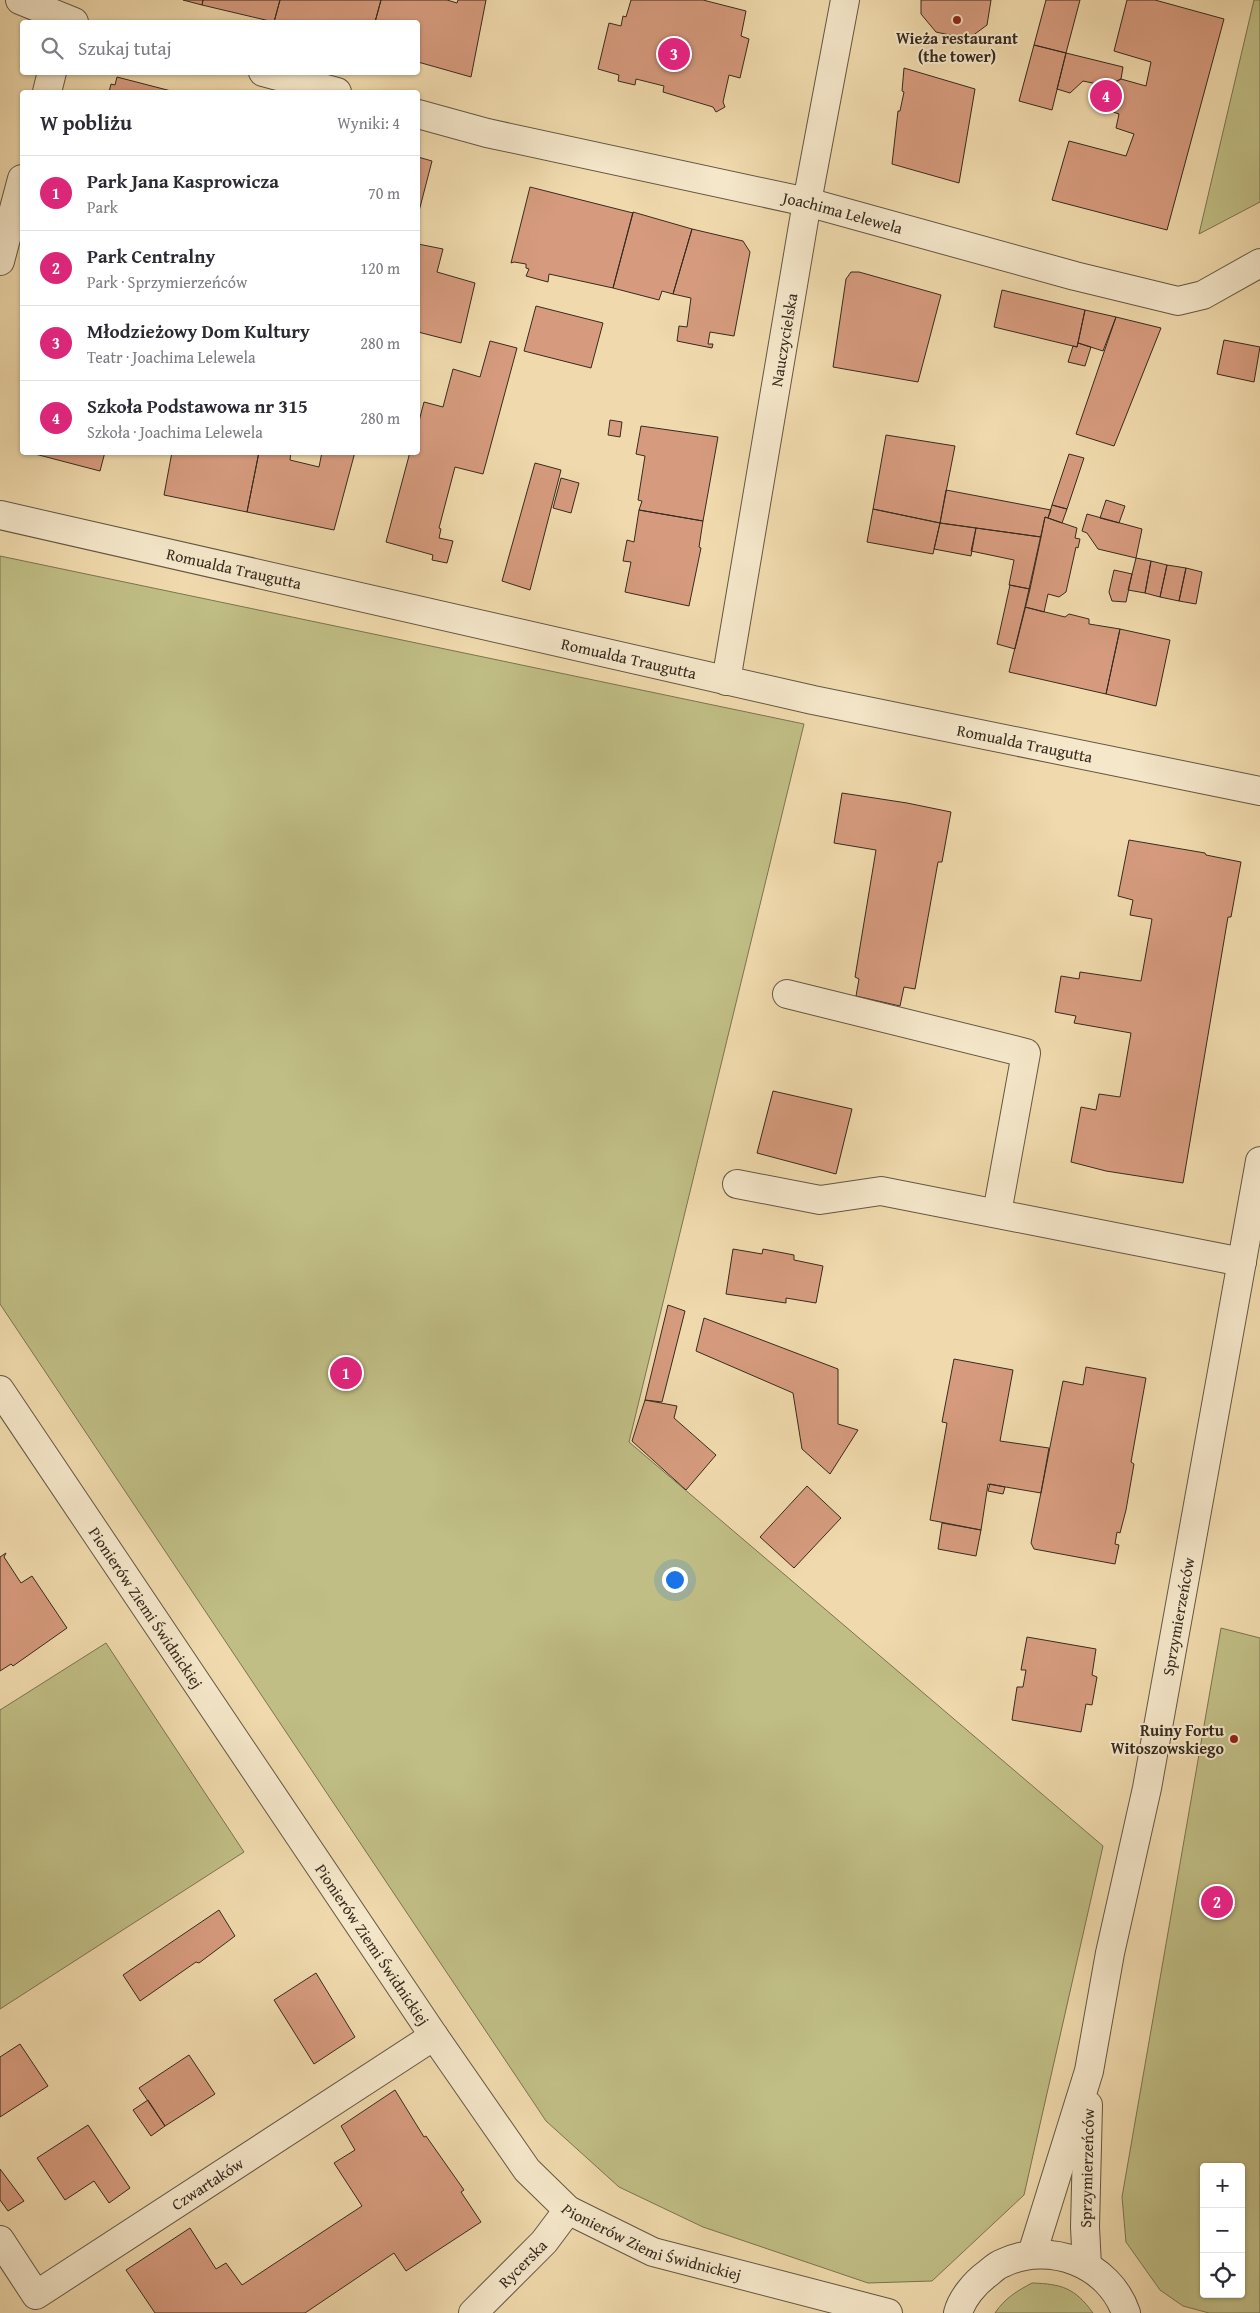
<!DOCTYPE html>
<html lang="pl">
<head>
<meta charset="utf-8">
<style>
  :root { --surface:#fff; --page:#f2f2f3; --text:#2b2b33; --muted:#7c7c81; --line:#e1e1e2; --accent:#db2777 }
  body { margin:0; font-family:"Gentium Book Plus",serif; background:var(--page); color:var(--text) }
  .controls { position:absolute; right:15px; bottom:15px; display:grid; overflow:hidden; border-radius:5px; box-shadow:0 1px 4px #0004 }
  .controls button { width:45px; height:45px; display:grid; place-items:center; padding:0; border:0; border-bottom:1px solid var(--line); background:var(--surface); color:var(--text); font:25px sans-serif }
  .you { position:absolute; left:674px; top:1579px; width:18px; height:18px; margin:-12px; border:4px solid #fff; border-radius:50%; background:#1a73e8; box-shadow:0 0 0 8px #1a73e833 }
  .badge { display:grid; place-items:center; width:32px; height:32px; border-radius:50%; background:var(--accent); color:#fff; font-size:16px; font-weight:700 }
  .pin { position:absolute; translate:-50% -50%; border:2px solid #fff; box-shadow:0 1px 5px #0006 }
  .list { margin:0; padding:0; list-style:none }
  h2 { display:flex; justify-content:space-between; align-items:center; height:65px; margin:0; padding:0 20px; font-size:21px }
  h2 small { font-size:16px; font-weight:400; color:var(--muted) }
  .list li { display:grid; grid-template-columns:32px 1fr auto; gap:15px; align-items:center; box-sizing:border-box; height:75px; padding:0 20px; border-top:1px solid var(--line) }
  .list b { display:block; font-size:19px; white-space:nowrap }
  .list p { margin:0; font-size:16px; white-space:nowrap; color:var(--muted) }
  .list em { font-size:16px; font-style:normal; color:var(--muted) }
  .icon { flex:none; width:28px; height:28px; fill:none; stroke:currentColor; stroke-width:2; stroke-linecap:round; stroke-linejoin:round }
  .map { position:relative; flex:none; width:1260px; height:2313px; overflow:hidden }
  .search { position:absolute; background:var(--surface); box-shadow:0 1px 4px #0004; left:20px; top:20px; width:400px; height:55px; display:flex; align-items:center; gap:12px; box-sizing:border-box; padding:0 18px; border-radius:5px; color:var(--muted); font-size:19px }
  .panel { position:absolute; background:var(--surface); box-shadow:0 1px 4px #0004; left:20px; top:90px; width:400px; height:365px; border-radius:5px }
  .map>svg:first-child { display:block }
  .green { fill:#c0be85; stroke:#7b7452; fill-rule:evenodd }
  .building { fill:#d69b7e; stroke:#362b1f }
  .lines { fill:none; stroke-linecap:round; stroke-linejoin:round }
  .minor-casing { stroke:#645742; stroke-width:30 }
  .minor { stroke:#f5e7ca; stroke-width:28 }
  .poi-dot { fill:#8f2418; stroke:#f5e7ca; stroke-width:2 }
  .labels { text-anchor:middle; stroke-width:4; stroke-linejoin:round; paint-order:stroke }
  .poi-label { font-size:16px; font-weight:bold; fill:#362b1f; stroke:#f5e7ca }
  .street-label { font-size:16px; fill:#362b1f; stroke:#f5e7ca }
</style>
</head>
<body>
<div class="map">
<svg width="1260" height="2313" viewBox="0 0 1260 2313">
  <rect width="100%" height="100%" fill="#f0daad"/>
  <filter id="stains"><feTurbulence type="fractalNoise" baseFrequency=".004" numOctaves="4"/><feColorMatrix values="0 0 0 0 .2 0 0 0 0 .09 0 0 0 0 .02 0 0 0 .5 -.17"/></filter>
  <radialGradient id="worn" r=".72"><stop offset=".6" stop-color="#630" stop-opacity="0"/><stop offset="1" stop-color="#630" stop-opacity=".3"/></radialGradient>
  <!-- green -->
  <path class="green" d="M1254 0H1260V202L1199 234Z
    M0 556 804 724 629 1442 1103 1846 1024 2195 932 2281 868 2283 703 2227 619 2187 546 2121 0 1304Z
    M1221 1628 1260 1638V2313H1209L1183 2306 1160 2290 1126 2242 1122 2197ZM1204 2167H1241V2294H1204Z
    M106 1643 244 1852 0 2009V1710Z
    M1032 2283C1062 2284 1075 2288 1093 2313H995C1005 2298 1017 2291 1032 2283Z"/>
  <!-- building -->
  <path class="building" d="M183 0H203L202 5Z
    M203 0H280L274 22 202 5Z
    M280 0H381L375 22H274Z
    M381 0H447L457 3 458 0H486L471 77 418 62V22H375Z
    M631 0H703L746 11 741 36 749 39 740 78 729 75 723 102 725 107 716 112 713 107 663 92 664 86 636 79 635 85 618 81 619 75 598 69 609 23 621 26 623 16 626 17Z
    M921 0H991L987 25 968 39 936 32 921 14Z
    M1046 0H1080L1066 53 1034 45Z
    M1127 0H1155L1224 19 1167 230 1052 200 1069 141 1126 156 1134 134 1116 128 1119 114 1110 111 1103 100 1107 86 1121 79 1146 86 1151 62 1114 51Z
    M1034 45 1066 53 1052 110 1019 101Z
    M1066 53 1123 67 1121 79 1107 86 1083 81 1070 93 1057 89Z
    M904 68 975 89 959 183 892 164 898 111H900L904 92 902 91Z
    M117 77 175 92H109L111 84 115 85Z
    M418 157 432 161 418 215Z
    M530 187 633 213 613 288 549 274 548 282 526 276 529 269 526 268V264L514 262 511 263Z
    M633 212 692 229 673 294 662 291 659 300 613 288Z
    M692 229 743 241 750 252 734 336 710 332 708 344H713L712 348 677 341 679 326 687 327 691 298 673 294Z
    M418 244 443 249 437 272 475 283 461 343 418 332Z
    M851 272H859L941 295 918 382 833 367 846 279Z
    M1002 290 1085 310 1077 347 994 327Z
    M536 306 603 323 591 368 524 351Z
    M1085 310 1116 317 1103 351 1078 343Z
    M1116 317 1161 328 1114 446 1076 434Z
    M1224 340 1260 347 1254 382 1217 374Z
    M490 341 517 348 483 474 455 467 439 528 441 529 439 538 453 541 447 563 432 560 433 555 386 542 410 452H418V425L424 402 443 407 453 369 480 377Z
    M1078 343 1091 347 1085 366 1068 362 1073 346 1077 347Z
    M610 420 622 422 620 437 608 435Z
    M641 426 718 437 703 521 639 510 642 501 638 500 645 456 636 454Z
    M886 435 955 446 940 523 873 509Z
    M35 452H105L100 471 35 454Z
    M172 452H259L247 512 164 495Z
    M259 452H291L290 460 319 467 322 452H355L334 530 247 512Z
    M1069 454 1084 458 1067 509 1052 505Z
    M535 463 561 470 530 590 502 581Z
    M561 478 579 483 571 513 553 508Z
    M946 490 1051 510 1048 518 1045 517 1041 537 940 523Z
    M1106 500 1125 506 1119 523 1100 518Z
    M1052 505 1067 509 1062 523 1048 518Z
    M873 509 940 523 933 554 867 542Z
    M639 510 703 521 699 547 701 548 689 606 625 592 631 562 623 561 627 540 634 542Z
    M1087 514 1142 529 1136 558 1098 549 1087 533 1082 531Z
    M1045 517 1077 528 1075 538 1080 539 1078 548 1076 547 1066 592 1059 597 1048 594 1044 612 1025 607Z
    M940 523 976 528 971 556 934 549Z
    M976 528 1041 537 1030 589 1009 585 1014 560 971 551Z
    M1136 558 1151 561 1145 593 1128 590Z
    M1151 561 1167 565 1160 597 1145 593Z
    M1167 565 1186 568 1179 601 1160 597Z
    M1186 568 1202 572 1196 604 1179 601Z
    M1114 570 1132 574 1126 602 1112 601 1109 592Z
    M1010 585 1030 589 1015 649 997 644Z
    M1025 607 1065 617 1069 614 1089 619V624L1120 629 1106 694 1009 672Z
    M1120 629 1170 640 1156 706 1106 694Z
    M842 793 907 803 951 812 942 862H938L915 989 904 987 900 1006 856 996 859 979 855 977 876 850 834 843Z
    M1129 840 1205 853 1206 855 1241 862 1231 917H1228L1183 1183 1106 1171 1071 1162 1081 1107 1096 1110 1099 1094 1120 1097 1131 1033 1074 1023 1076 1016 1055 1012 1061 976 1079 979 1080 972 1141 981 1152 919 1130 915 1133 900 1118 896Z
    M773 1091 852 1109 836 1174 757 1153Z
    M733 1249 762 1254 763 1249 794 1255V1260L823 1266 816 1303 786 1298V1303L726 1294Z
    M668 1305 685 1311 662 1402 645 1400Z
    M704 1318 838 1369V1424L858 1430 830 1474 802 1449 793 1393 696 1351Z
    M954 1359 1013 1370 1000 1441 1049 1448 1041 1493 988 1484 981 1530 930 1520 947 1423 942 1422Z
    M1086 1367 1146 1378 1131 1462 1134 1464 1126 1510 1120 1533 1117 1532 1115 1544 1119 1545 1115 1564 1034 1549 1031 1543 1063 1381 1083 1385Z
    M645 1400 677 1406 674 1418 716 1455 686 1490 632 1441Z
    M990 1484 1005 1487 1003 1494 988 1491Z
    M807 1486 841 1518 794 1568 760 1537Z
    M942 1523 981 1530 976 1556 938 1549Z
    M6 1553 4 1557 21 1583 32 1576 67 1628 13 1666 11 1664 0 1671V1557Z
    M1027 1637 1096 1649 1092 1675 1097 1677 1092 1705 1086 1704 1081 1732 1012 1720 1017 1687H1023L1026 1670H1021Z
    M219 1910 235 1936 199 1963 196 1962 140 2001 123 1975Z
    M316 1973 355 2037 314 2064 274 2000Z
    M20 2044 48 2086 0 2117V2057Z
    M189 2055 215 2094 165 2126 139 2088Z
    M395 2090 424 2137 426 2136 464 2190 461 2192 481 2222 406 2271 394 2253 305 2313H155L126 2270 190 2228 216 2269 226 2263 242 2285 362 2206 334 2163 355 2150 341 2126Z
    M148 2100 165 2126 151 2136 133 2110Z
    M88 2125 130 2188 109 2203 94 2181 65 2200 37 2158Z
    M0 2169 24 2201 8 2211 0 2200Z"/>
  <g class="lines">
    <defs>
      <g id="minor">
        <path d="M20 0 74 22"/>
        <path d="M263 72 337 92"/>
        <path d="M47 92 52 72"/>
        <path id="s1" d="M418 114 487 133 807 202 1075 276 1178 301 1203 295 1260 263"/>
        <path d="M0 261 22 179"/>
        <path id="s2" d="M0 515 813 700 1260 791"/>
        <path id="s3" d="M726 681 807 202 845 0"/>
        <path d="M787 994 1026 1053 997 1213"/>
        <path d="M737 1184 820 1200 881 1191 1242 1262"/>
        <path id="s4" d="M0 1390 434 2036 527 2170 568 2210 653 2252 888 2313"/>
        <path id="s5" d="M0 2240 36 2295 434 2036"/>
        <path id="s6" d="M1032 2254 1089 2071 1110 1953 1147 1788 1260 1161"/>
        <path id="s7" d="M1087 2266 1085 2227 1088 2105"/>
        <path id="s8" d="M473 2313 544 2242 568 2210"/>
        <path d="M958 2313C962 2298 975 2283 987 2274 992 2270 997 2265 1003 2263 1049 2241 1109 2263 1126 2313"/>
      </g>
    </defs>
    <!-- minor casing -->
    <use href="#minor" class="minor-casing"/>
    <!-- minor -->
    <use href="#minor" class="minor"/>
  </g>
  <!-- markers -->
  <g class="poi-dot">
    <circle cx="957" cy="20" r="5"/>
    <circle cx="1234" cy="1739" r="5"/>
  </g>
  <g class="labels">
    <!-- poi labels -->
    <g class="poi-label">
      <text x="957" y="44">Wieża restaurant<tspan x="957" dy="18">(the tower)</tspan></text>
      <text x="1224" y="1736" text-anchor="end">Ruiny Fortu<tspan x="1224" dy="18">Witoszowskiego</tspan></text>
    </g>
    <!-- street labels -->
    <g class="street-label">
      <text dy="6" stroke="none"><textPath href="#s1" startOffset="436">Joachima Lelewela</textPath></text>
      <text dy="6" stroke="none"><textPath href="#s3" startOffset="346">Nauczycielska</textPath></text>
      <text dy="6" stroke="none"><textPath href="#s2" startOffset="240">Romualda Traugutta</textPath></text>
      <text dy="6" stroke="none"><textPath href="#s2" startOffset="645">Romualda Traugutta</textPath></text>
      <text dy="6" stroke="none"><textPath href="#s2" startOffset="1050">Romualda Traugutta</textPath></text>
      <text dy="6" stroke="none"><textPath href="#s4" startOffset="262">Pionierów Ziemi Świdnickiej</textPath></text>
      <text dy="6" stroke="none"><textPath href="#s6" startOffset="655">Sprzymierzeńców</textPath></text>
      <text dy="6" stroke="none"><textPath href="#s4" startOffset="668">Pionierów Ziemi Świdnickiej</textPath></text>
      <text dy="6" stroke="none"><textPath href="#s7" startOffset="98">Sprzymierzeńców</textPath></text>
      <text dy="6" stroke="none"><textPath href="#s5" startOffset="270">Czwartaków</textPath></text>
      <text dy="6" stroke="none"><textPath href="#s4" startOffset="1089">Pionierów Ziemi Świdnickiej</textPath></text>
      <text dy="6" stroke="none"><textPath href="#s8" startOffset="70">Rycerska</textPath></text>
    </g>
  </g>
  <rect width="100%" height="100%" filter="url(#stains)"/>
  <rect width="100%" height="100%" fill="url(#worn)"/>
</svg>
<div class="controls">
<button>+</button>
<button>−</button>
<button><svg class="icon" aria-label="locate" viewBox="0 0 24 24"><circle cx="12" cy="12" r="6"/><path d="M12 2v4M12 18v4M2 12h4M18 12h4"/></svg></button>
</div>
<div class="you"></div>
<div class="pin badge" style="left:346px;top:1373px">1</div>
<div class="pin badge" style="left:1217px;top:1902px">2</div>
<div class="pin badge" style="left:674px;top:54px">3</div>
<div class="pin badge" style="left:1106px;top:96px">4</div>
<div class="search"><svg class="icon" aria-label="search" viewBox="0 0 24 24"><circle cx="10" cy="10" r="6"/><path d="M15 15l6 6"/></svg>Szukaj tutaj</div>
<section class="panel">
<h2>W pobliżu<small>Wyniki: 4</small></h2>
<ul class="list">
<li><span class="badge">1</span><div><b>Park Jana Kasprowicza</b><p>Park</p></div><em>70 m</em></li>
<li><span class="badge">2</span><div><b>Park Centralny</b><p>Park · Sprzymierzeńców</p></div><em>120 m</em></li>
<li><span class="badge">3</span><div><b>Młodzieżowy Dom Kultury</b><p>Teatr · Joachima Lelewela</p></div><em>280 m</em></li>
<li><span class="badge">4</span><div><b>Szkoła Podstawowa nr 315</b><p>Szkoła · Joachima Lelewela</p></div><em>280 m</em></li>
</ul>
</section>
</div>
</body>
</html>
